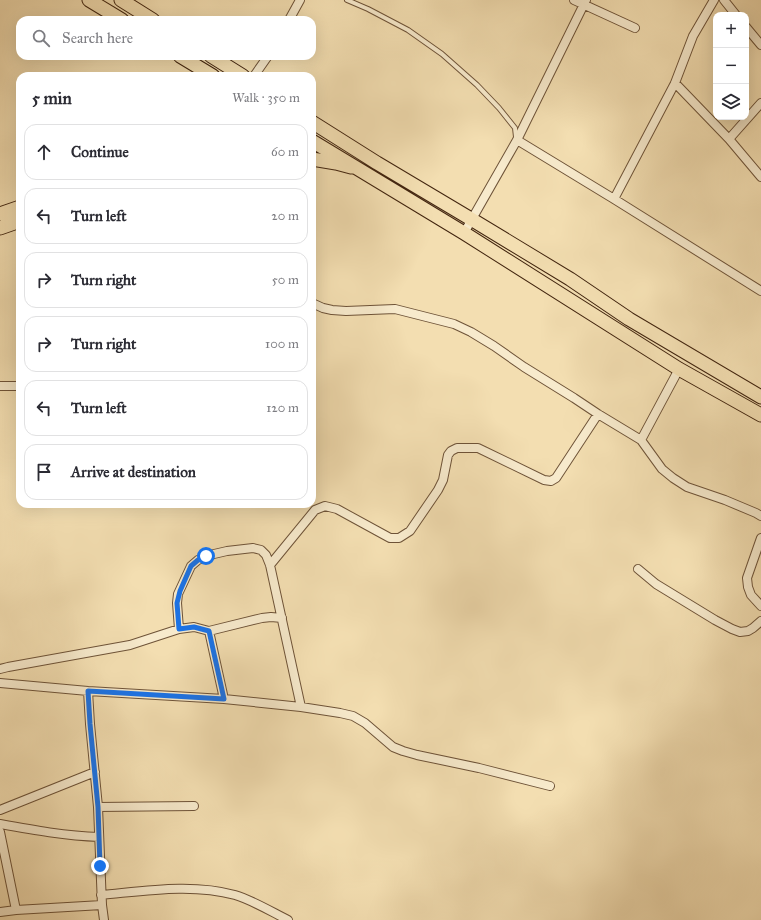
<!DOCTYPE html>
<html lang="en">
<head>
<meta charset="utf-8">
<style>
  :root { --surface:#fff; --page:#f2f2f3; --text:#2b2b33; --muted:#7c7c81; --line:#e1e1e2 }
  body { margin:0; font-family:"IM FELL Great Primer",serif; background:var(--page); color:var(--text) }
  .controls { position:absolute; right:12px; top:12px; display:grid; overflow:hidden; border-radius:8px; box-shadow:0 4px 16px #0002 }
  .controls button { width:36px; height:36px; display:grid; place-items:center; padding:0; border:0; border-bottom:1px solid var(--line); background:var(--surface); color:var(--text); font:20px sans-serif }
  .stop { position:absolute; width:12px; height:12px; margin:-9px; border:3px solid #1a73e8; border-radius:50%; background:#fff }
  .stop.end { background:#1a73e8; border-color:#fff; box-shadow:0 1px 4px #0008 }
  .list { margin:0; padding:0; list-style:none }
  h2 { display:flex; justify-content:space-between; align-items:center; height:52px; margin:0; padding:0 16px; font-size:17px }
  h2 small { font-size:13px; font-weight:400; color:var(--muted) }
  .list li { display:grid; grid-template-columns:26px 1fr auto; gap:12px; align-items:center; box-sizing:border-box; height:56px; margin:0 8px 8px; padding:0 8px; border:1px solid var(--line); border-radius:12px }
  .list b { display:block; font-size:15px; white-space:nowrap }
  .list em { font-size:13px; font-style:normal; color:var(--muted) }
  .icon { flex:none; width:22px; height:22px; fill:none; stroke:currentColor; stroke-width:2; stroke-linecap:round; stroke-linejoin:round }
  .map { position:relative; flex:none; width:761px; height:920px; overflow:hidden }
  .search { position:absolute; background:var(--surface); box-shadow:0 4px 16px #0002; left:16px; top:16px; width:300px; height:44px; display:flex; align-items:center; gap:10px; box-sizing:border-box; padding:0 14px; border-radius:12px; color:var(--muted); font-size:15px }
  .panel { position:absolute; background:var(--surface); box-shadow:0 4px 16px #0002; left:16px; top:72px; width:300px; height:436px; border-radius:12px }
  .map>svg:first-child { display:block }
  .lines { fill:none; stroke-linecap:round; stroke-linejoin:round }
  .service-casing { stroke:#6e5338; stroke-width:6 }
  .minor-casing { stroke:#6e5338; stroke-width:10 }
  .primary-casing { stroke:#42250f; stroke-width:15 }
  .trunk-casing { stroke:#42250f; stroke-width:15 }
  .service { stroke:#f7eacc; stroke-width:4 }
  .minor { stroke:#f7eacc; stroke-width:8 }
  .primary { stroke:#f3deb1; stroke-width:13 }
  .trunk { stroke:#f3deb1; stroke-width:13 }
  .route { stroke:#1a73e8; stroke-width:5 }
</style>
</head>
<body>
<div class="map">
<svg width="761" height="920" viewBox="0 0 761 920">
  <rect width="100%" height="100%" fill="#f3deb1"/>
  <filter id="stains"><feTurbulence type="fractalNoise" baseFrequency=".005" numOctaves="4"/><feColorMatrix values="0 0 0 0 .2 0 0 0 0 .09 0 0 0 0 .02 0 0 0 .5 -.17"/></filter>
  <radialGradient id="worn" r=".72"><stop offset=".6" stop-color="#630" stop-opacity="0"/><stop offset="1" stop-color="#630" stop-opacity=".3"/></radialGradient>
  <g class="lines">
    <defs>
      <path id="service" d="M347 0 368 9 408 30 442 54 477 85 499 108 515 128 516 137"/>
      <path id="minor" d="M574 0 635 28
        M724 0 736 15
        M289 20 300 0
        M746 27 761 45
        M254 76 268 56
        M675 83 729 139 761 177
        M729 139 761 103
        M517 140 614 199 761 291
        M614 199 675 83 693 36 714 0
        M464 233 517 140 586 0
        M312 303 323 308 332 310 346 311 395 309 454 324 471 332 494 346 524 367 574 398 598 414 641 440 662 469 673 478 687 487 725 500 756 513 761 516
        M0 386H20
        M641 440 679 369
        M761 538 747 578 748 587 751 595 761 606
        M270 565 315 510 325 506 337 509 390 538H399L410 531 438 490 443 480 448 455 451 451 457 448H478L544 480 551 481 556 478 598 414
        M638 569 656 584 715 620 732 629 740 632 748 631 753 628 761 621
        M179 629 177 603 178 594 191 566 198 560 207 556 214 554 227 551 253 548 261 550 266 555 270 565 301 707
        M209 631 224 699
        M0 669 8 667 130 645 179 629 194 627 209 631 262 618 271 617 282 618
        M0 683 88 691 224 699 301 707 340 713 353 716 365 723 393 747 403 751 417 755 479 768 550 786
        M88 691 90 724 98 807 102 905 104 920
        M98 807 194 806
        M0 810 95 772
        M0 824C33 830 66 836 99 837
        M0 832 16 910
        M101 895C145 891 192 883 235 895 252 900 272 912 288 920
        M0 912 16 910 102 905"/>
      <path id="primary" d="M312 159 336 163 351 167
        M0 214 20 207
        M0 228 20 221"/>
      <path id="trunk" d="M89 0 122 20
        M121 0 153 20
        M180 56 213 76
        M211 56 243 76
        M312 122 377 163 471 219 570 279 629 319 761 397
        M312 141 464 233 679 369 761 415"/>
    </defs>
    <!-- service casing -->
    <use href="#service" class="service-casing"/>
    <!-- minor casing -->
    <use href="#minor" class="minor-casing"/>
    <!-- primary casing -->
    <use href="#primary" class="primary-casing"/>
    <!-- trunk casing -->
    <use href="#trunk" class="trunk-casing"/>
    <!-- service -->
    <use href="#service" class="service"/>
    <!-- minor -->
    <use href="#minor" class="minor"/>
    <!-- primary -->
    <use href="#primary" class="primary"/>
    <!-- trunk -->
    <use href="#trunk" class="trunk"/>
  </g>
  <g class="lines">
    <!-- route -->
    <path class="route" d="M100 866 98 807 90 724 88 691 224 699 209 631 194 627 179 629 177 603 180 591 191 566 198 560 206 556"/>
  </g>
  <rect width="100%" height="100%" filter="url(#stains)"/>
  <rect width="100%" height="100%" fill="url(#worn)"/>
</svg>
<div class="controls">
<button>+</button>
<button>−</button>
<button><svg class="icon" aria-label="layers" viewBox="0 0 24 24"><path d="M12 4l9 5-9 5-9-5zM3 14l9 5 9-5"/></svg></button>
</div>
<div class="stop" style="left:206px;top:556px"></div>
<div class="stop end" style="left:100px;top:866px"></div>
<div class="search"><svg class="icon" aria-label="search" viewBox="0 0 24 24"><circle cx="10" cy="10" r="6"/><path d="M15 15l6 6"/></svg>Search here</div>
<section class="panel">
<h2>5 min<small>Walk · 350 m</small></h2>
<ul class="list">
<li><svg class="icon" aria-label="ahead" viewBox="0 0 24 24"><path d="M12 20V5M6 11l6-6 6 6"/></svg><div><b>Continue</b></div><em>60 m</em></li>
<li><svg class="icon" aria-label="left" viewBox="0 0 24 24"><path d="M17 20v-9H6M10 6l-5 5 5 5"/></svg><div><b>Turn left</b></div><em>20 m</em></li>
<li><svg class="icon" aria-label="right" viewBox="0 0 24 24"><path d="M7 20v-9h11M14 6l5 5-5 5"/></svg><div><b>Turn right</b></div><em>50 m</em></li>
<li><svg class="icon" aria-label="right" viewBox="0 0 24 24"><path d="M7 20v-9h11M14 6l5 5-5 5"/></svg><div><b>Turn right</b></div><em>100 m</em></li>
<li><svg class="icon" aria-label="left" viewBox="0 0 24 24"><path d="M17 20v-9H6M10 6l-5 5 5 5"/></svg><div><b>Turn left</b></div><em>120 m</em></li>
<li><svg class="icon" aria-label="arrive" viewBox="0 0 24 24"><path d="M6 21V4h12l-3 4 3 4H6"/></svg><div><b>Arrive at destination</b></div></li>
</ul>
</section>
</div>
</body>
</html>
